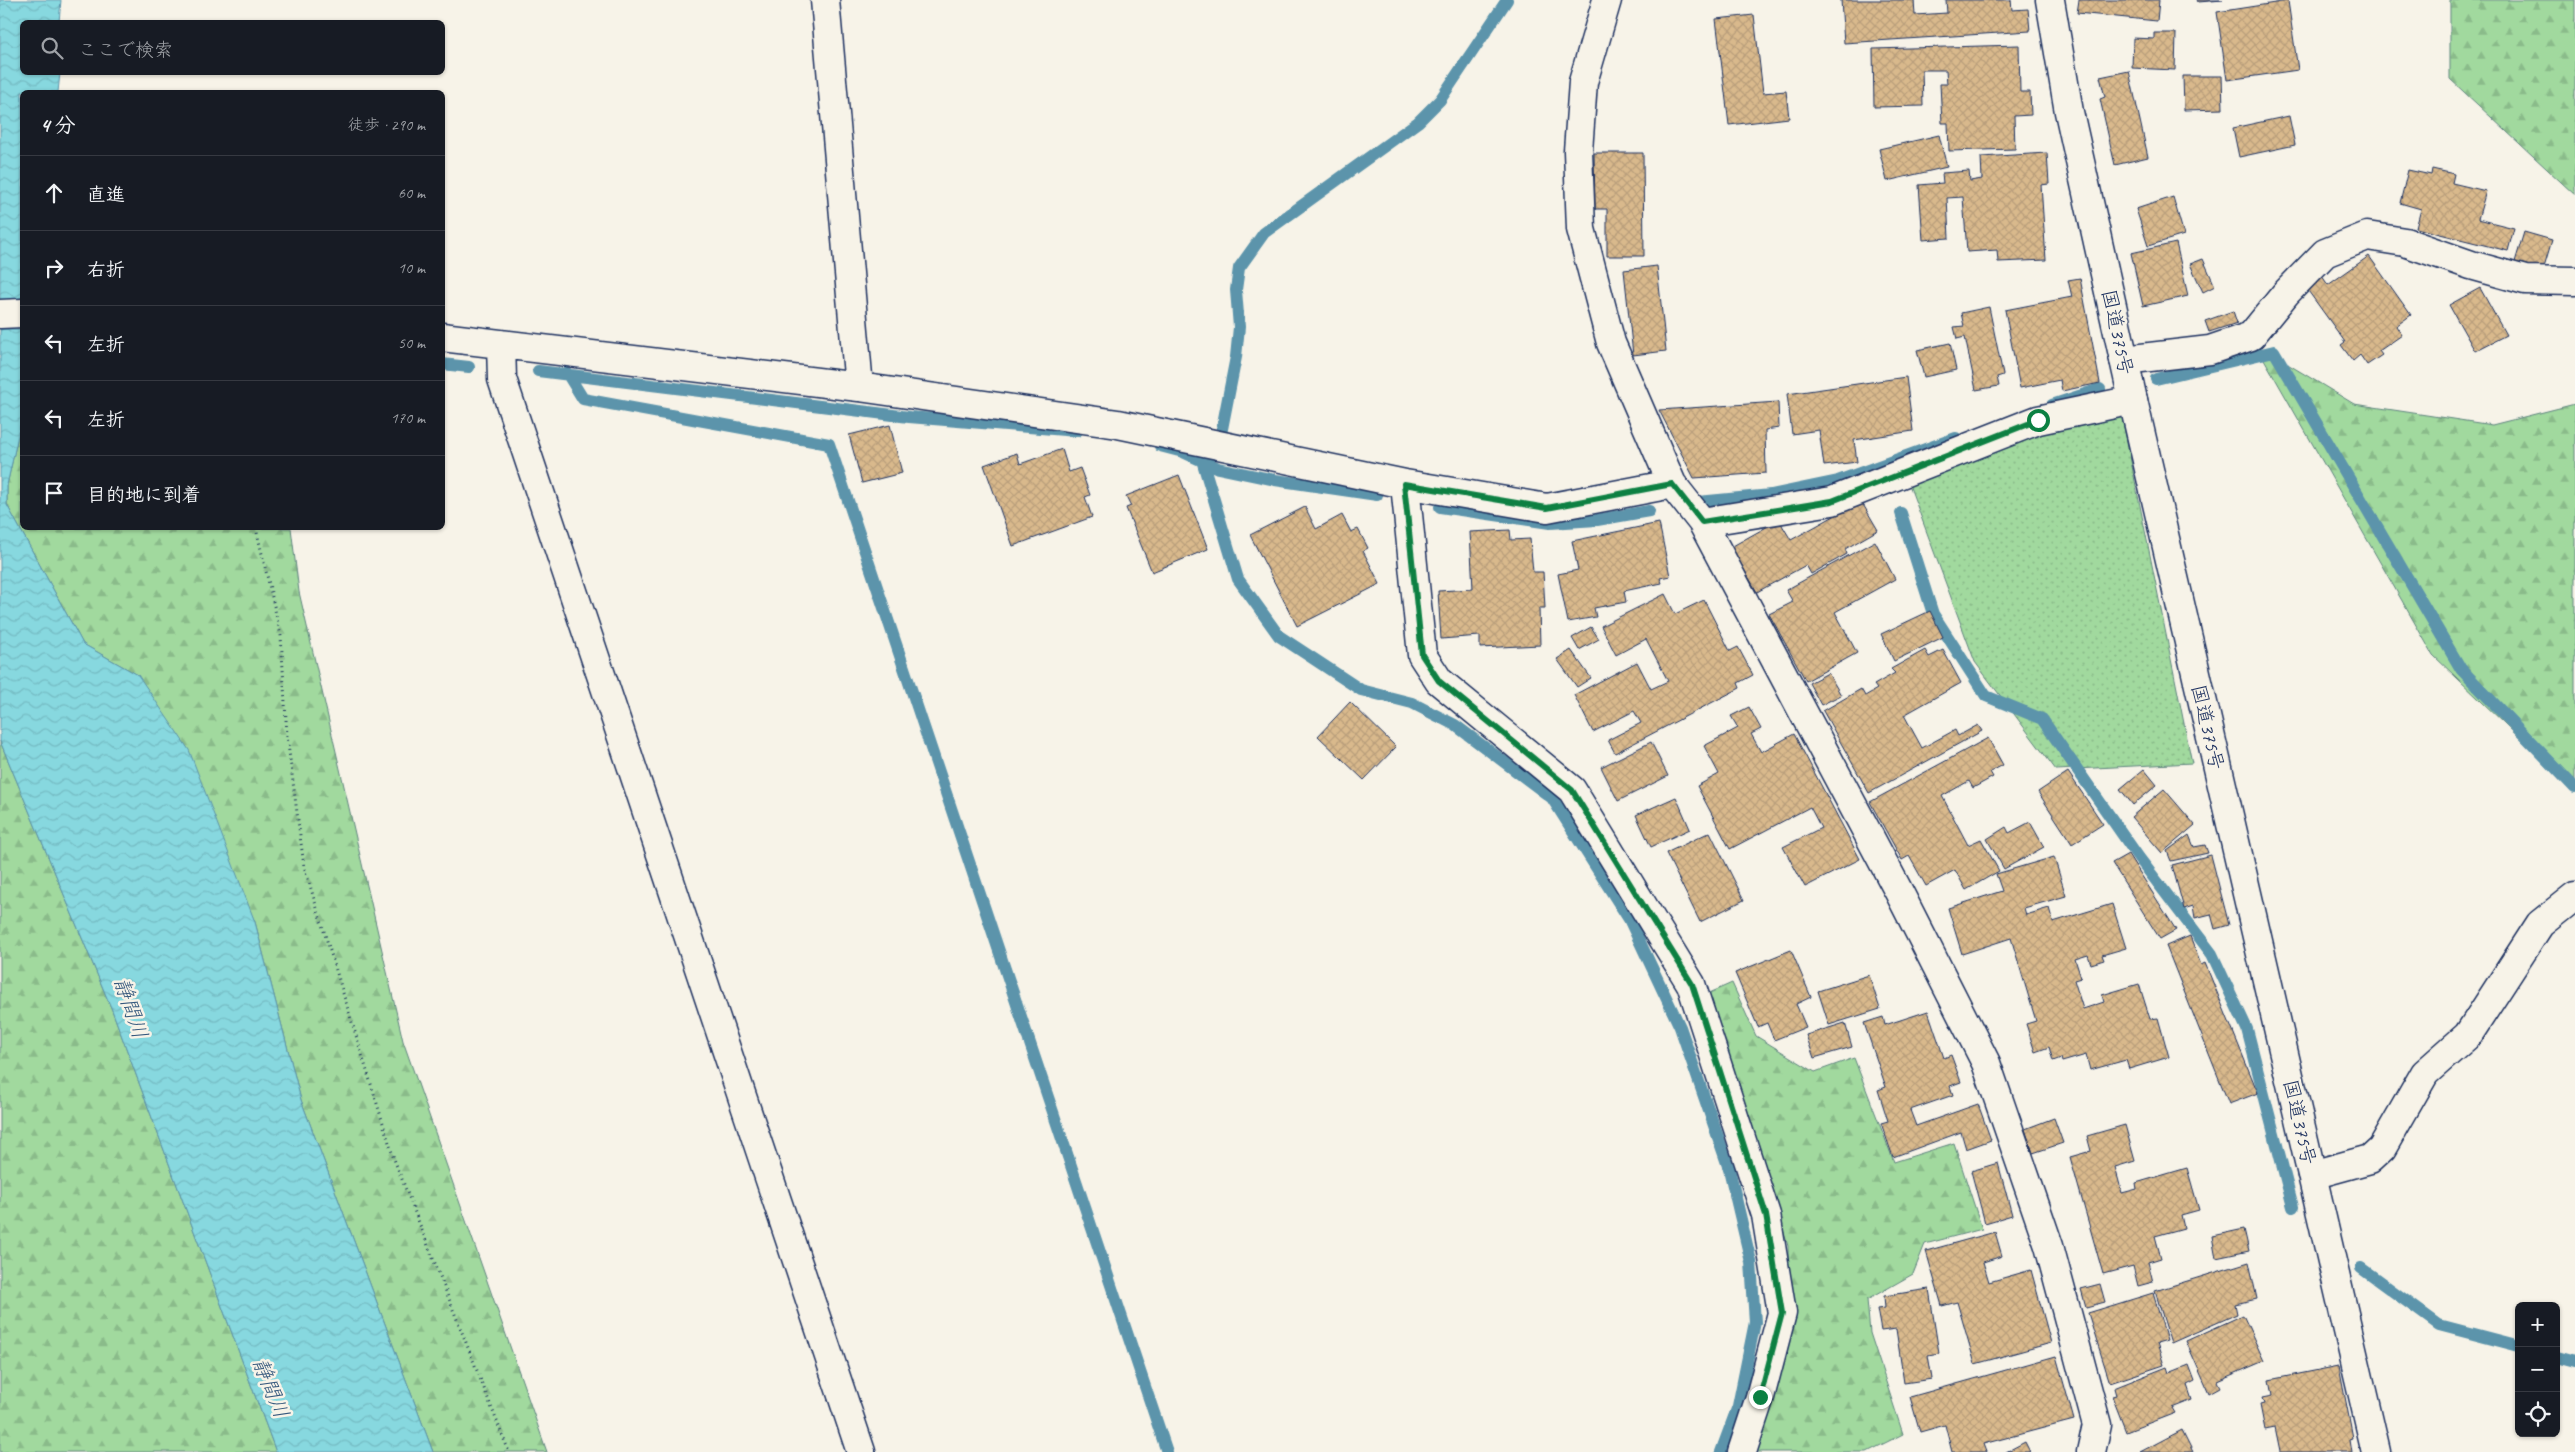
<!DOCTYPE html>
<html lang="ja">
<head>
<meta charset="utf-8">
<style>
  :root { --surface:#171b24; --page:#242831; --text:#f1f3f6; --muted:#9ea1a6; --line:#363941 }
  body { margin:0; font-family:Caveat,"Klee One",sans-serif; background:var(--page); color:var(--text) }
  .controls { position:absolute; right:15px; bottom:15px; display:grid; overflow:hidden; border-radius:8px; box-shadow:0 1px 4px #0004 }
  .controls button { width:45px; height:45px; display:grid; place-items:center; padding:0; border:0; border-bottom:1px solid var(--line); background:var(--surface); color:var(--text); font:25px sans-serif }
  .stop { position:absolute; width:15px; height:15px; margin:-11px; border:4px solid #0b8043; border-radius:50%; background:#fff }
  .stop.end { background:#0b8043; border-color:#fff; box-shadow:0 1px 5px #0008 }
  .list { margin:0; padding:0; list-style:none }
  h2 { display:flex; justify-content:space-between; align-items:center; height:65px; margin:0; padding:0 20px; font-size:21px }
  h2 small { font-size:16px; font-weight:400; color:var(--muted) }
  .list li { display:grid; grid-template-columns:32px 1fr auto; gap:15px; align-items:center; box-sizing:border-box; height:75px; padding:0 20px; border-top:1px solid var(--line) }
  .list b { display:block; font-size:19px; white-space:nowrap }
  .list em { font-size:16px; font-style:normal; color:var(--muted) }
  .icon { flex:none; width:28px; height:28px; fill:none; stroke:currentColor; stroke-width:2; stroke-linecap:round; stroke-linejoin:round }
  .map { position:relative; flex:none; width:2575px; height:1452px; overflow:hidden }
  .search { position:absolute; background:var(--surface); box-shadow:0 1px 4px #0004; left:20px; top:20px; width:425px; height:55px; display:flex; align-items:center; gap:12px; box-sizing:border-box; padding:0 18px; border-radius:8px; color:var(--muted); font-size:19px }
  .panel { position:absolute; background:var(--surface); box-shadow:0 1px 4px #0004; left:20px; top:90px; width:425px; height:440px; border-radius:8px }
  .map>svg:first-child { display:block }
  .grass { fill:url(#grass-dots); stroke:#5e847e }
  .forest { fill:url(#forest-firs); stroke:#5e847e }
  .water { fill:url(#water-waves); stroke:#5c94ab }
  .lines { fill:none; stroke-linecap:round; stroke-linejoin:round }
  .stream { stroke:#5c94ab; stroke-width:12 }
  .building { fill:url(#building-cross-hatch); stroke:#1b2f5e }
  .minor-casing { stroke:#1b2f5e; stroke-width:31 }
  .highway-casing { stroke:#1b2f5e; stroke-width:31 }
  .path { stroke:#1b2f5e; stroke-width:3; stroke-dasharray:1 4; stroke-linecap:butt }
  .minor { stroke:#f7f3e8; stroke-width:28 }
  .highway { stroke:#f7f3e8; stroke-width:28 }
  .route { stroke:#0b8043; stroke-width:6 }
  .labels { text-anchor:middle; stroke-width:5; stroke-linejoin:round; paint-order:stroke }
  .street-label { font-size:20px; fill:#1b2f5e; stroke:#f7f3e8 }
  .water-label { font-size:21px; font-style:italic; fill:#36597e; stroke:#f7f3e8 }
</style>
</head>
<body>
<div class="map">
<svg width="2575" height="1452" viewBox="0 0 2575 1452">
  <defs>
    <pattern id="grass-dots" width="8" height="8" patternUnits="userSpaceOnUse" patternTransform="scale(1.25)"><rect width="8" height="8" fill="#a1d99e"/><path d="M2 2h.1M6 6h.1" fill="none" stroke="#8abb8a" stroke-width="1.8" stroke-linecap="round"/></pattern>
    <pattern id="forest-firs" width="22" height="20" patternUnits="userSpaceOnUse" patternTransform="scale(1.25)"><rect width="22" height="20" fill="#a1d99e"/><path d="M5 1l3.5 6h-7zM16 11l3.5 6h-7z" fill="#8abb8a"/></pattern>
    <pattern id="water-waves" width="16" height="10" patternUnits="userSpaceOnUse" patternTransform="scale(1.25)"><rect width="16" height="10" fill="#87d8df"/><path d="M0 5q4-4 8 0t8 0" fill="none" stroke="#74bac2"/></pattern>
    <pattern id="building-cross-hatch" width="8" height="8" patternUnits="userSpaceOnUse" patternTransform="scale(1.25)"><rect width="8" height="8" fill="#d9b98c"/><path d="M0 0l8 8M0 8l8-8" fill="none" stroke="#ba9f7b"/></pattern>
  </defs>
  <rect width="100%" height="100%" fill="#f7f3e8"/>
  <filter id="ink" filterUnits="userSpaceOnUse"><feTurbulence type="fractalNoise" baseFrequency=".02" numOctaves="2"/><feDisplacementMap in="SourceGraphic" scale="10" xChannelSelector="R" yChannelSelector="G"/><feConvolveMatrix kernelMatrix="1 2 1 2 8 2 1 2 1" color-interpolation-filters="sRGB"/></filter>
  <g filter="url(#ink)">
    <!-- grass -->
    <path class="grass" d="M2121 412 2192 763 2056 770 1975 662 1907 479 2074 419Z"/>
    <!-- forest -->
    <path class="forest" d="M2450 0H2575V195L2450 79Z
      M2256 345 2354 404 2492 425 2575 404V791L2433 655Z
      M22 418V528H291L299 592 403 1041 547 1452H433L301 1100 255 922 138 675 83 644 7 505V485Z
      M0 741 112 1010 276 1452H0Z
      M1732 983 1756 1036 1815 1072 1854 1058 1894 1162 1954 1143 1982 1229 1925 1244 1913 1274 1867 1300 1870 1333 1903 1434 1867 1452H1753L1789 1323 1788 1246 1739 1086 1705 995Z"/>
    <!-- water -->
    <path class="water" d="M0 0H61L59 22H22V72L60 73 58 92H22V303H0Z
      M0 329H22V418L7 485V505L83 644 138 675 189 750 255 922 301 1100 433 1452H276L112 1010 0 741Z"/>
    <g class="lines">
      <!-- stream -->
      <path class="stream" d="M442 364 469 367
        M538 371 909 417 1077 431
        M567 373 583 399 829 444 1167 1452
        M2156 379 2274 351 2461 669 2575 788
        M2052 405 2100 389
        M1221 434 1236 357 1239 327 1236 290 1239 268 1264 233 1418 122 1440 100 1507 0
        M1160 446 1183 452 1218 468 1275 480 1377 495
        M1205 458 1202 460 1238 579 1279 636 1361 690 1412 703 1455 725 1552 798 1629 919 1680 1027 1729 1169 1751 1262 1755 1322 1738 1406 1721 1452
        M1698 502 1771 495 1838 481 1956 438
        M1440 507 1550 523 1597 520 1649 511
        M1901 513 1933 614 1986 696 2042 719 2139 858 2212 954 2247 1029 2293 1207
        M2361 1268 2439 1325 2519 1346
        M2556 1356 2575 1361"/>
    </g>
    <!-- building -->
    <path class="building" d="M1841 0H1914L1915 15 1947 13 1946 0H2011L2012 10 2028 9 2030 31 1844 43Z
      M2079 0H2159L2157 21 2077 13Z
      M2197 0H2223L2198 2Z
      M2288 1 2298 70 2227 80 2217 12Z
      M1754 15 1763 93 1786 91 1789 118 1729 125 1716 19Z
      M2154 33H2176L2175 70 2132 68 2133 38 2154 39Z
      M2019 45 2020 92H2030L2031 115 2014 116 2015 149 1949 151 1948 123H1942L1940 84H1947L1946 70H1922L1923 106 1874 107 1873 49Z
      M2129 71 2148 157 2115 165 2100 99 2105 97 2100 77Z
      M2183 76H2222L2223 109 2184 110Z
      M2289 116 2295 145 2239 157 2233 128Z
      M1939 135 1947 167 1887 181 1879 149Z
      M1594 153H1643L1644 256H1607V209H1595Z
      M2047 153 2049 184 2041 185 2046 260 1998 262 1997 250 1967 252 1963 197 1947 198 1949 238 1923 240 1919 185 1943 183 1942 173 1969 171 1970 181 1982 179 1981 157Z
      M2432 169 2454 174 2452 183 2486 191 2478 219 2514 228 2508 251 2416 228 2421 209 2400 203 2408 170 2431 175Z
      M2173 197 2184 235 2148 246 2136 209Z
      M2524 232 2552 240 2543 270 2515 262Z
      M2176 243 2188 296 2143 306 2131 253Z
      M2369 256 2411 315 2396 326 2402 335 2379 351 2382 355 2367 365 2360 355 2353 361 2341 345 2345 342 2306 288 2322 276 2328 285Z
      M2203 259 2215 286 2203 292 2190 264Z
      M1657 266 1666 351 1633 355 1624 270Z
      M2080 278 2100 383 2062 391 2060 380 2020 388 2005 310 2072 297 2068 280Z
      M2480 288 2506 335 2475 351 2449 305Z
      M1989 307 2003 375 1997 377 1999 386 1976 390 1965 337 1957 339 1954 327 1964 326 1961 313Z
      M2233 311 2237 323 2209 332 2205 321Z
      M1950 343 1956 370 1924 377 1917 350Z
      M1906 377 1913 431 1854 440 1857 462 1824 466 1819 430 1792 434 1787 394Z
      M1778 402 1779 428 1765 430 1766 473 1694 478 1659 410Z
      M890 425 902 473 862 483 849 435Z
      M1062 449 1069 472 1080 468 1090 495 1085 497 1092 517 1013 546 984 465 1017 453 1020 464Z
      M1179 475 1208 549 1152 572 1126 508 1131 506 1126 496Z
      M1861 501 1878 530 1845 549 1847 554 1811 574 1806 565 1757 592 1731 547 1779 520 1791 540Z
      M1305 507 1316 529 1342 515 1351 532 1358 529 1368 548 1363 551 1380 584 1297 626 1250 535Z
      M1659 523 1670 576 1660 578 1662 583 1624 591 1626 602 1594 608 1596 617 1568 622 1558 574 1578 570 1572 541Z
      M1510 530 1511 540 1530 539 1533 572H1543L1545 608H1539L1540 645 1480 648V636L1441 639 1438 591 1473 589 1470 532Z
      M1875 541 1895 579 1835 612 1857 653 1806 681 1769 614 1793 602 1786 590Z
      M1665 594 1675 614 1704 600 1730 651 1738 647 1753 675 1738 683 1740 688 1615 753 1608 740 1641 723 1634 711 1593 732 1574 695 1637 662 1651 689 1668 681 1646 639 1616 655 1601 626Z
      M1930 611 1943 637 1894 661 1881 634Z
      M1591 627 1599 639 1579 650 1572 638Z
      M1571 650 1591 678 1577 687 1557 659Z
      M1925 650 1929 657 1943 650 1961 683 1904 715 1922 748 1955 730 1958 736 1978 725 1982 731 1869 793 1823 711 1861 689 1865 696 1877 689 1874 685 1895 673 1891 669Z
      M1828 673 1841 695 1821 705 1809 683Z
      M1350 702 1396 747 1364 780 1318 736Z
      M1749 707 1761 729 1751 734 1761 752 1794 734 1860 859 1805 887 1783 847 1821 828 1810 807 1730 849 1697 786 1719 774 1704 746 1738 728 1731 716Z
      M1988 738 2003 765 1990 772 1993 777 1973 788 1969 781 1942 796 1968 845 1981 839 1999 871 1966 890 1955 870 1926 886 1909 856 1902 860 1870 802Z
      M1651 742 1668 776 1618 801 1601 767Z
      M2144 769 2157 785 2133 805 2120 789Z
      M2068 772 2103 824 2072 844 2038 792Z
      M2164 789 2195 825 2162 853 2131 817Z
      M1676 797 1690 829 1651 847 1636 815Z
      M2030 822 2044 847 2004 869 1987 839 2006 827 2009 833Z
      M1710 832 1744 900 1700 922 1666 853Z
      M2189 835 2194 847 2205 845 2208 853 2171 861 2167 851Z
      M2128 854 2176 930 2160 939 2112 863Z
      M2211 855 2229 925 2215 929 2211 914 2195 918 2193 906 2184 909 2172 865Z
      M2054 857 2066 896 2024 908 2026 915 2049 908 2053 922 2112 904 2126 948 2102 955 2104 960 2091 964 2088 955 2075 959 2081 978 2074 980 2083 1009 2104 1002 2102 995 2139 984 2150 1019 2158 1018 2169 1057 2129 1069 2126 1060 2090 1070 2086 1055 2062 1062 2061 1058 2053 1061 2049 1047 2035 1052 2026 1024 2036 1021 2011 938 1962 954 1948 908 2002 891 1996 874Z
      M2190 936 2201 965 2205 963 2258 1093 2229 1104 2166 946Z
      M1791 950 1811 997 1796 1004 1806 1027 1774 1040 1767 1023 1758 1027 1735 973Z
      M1869 975 1880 1009 1829 1025 1818 991Z
      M1928 1011 1944 1058 1951 1055 1961 1082 1950 1086 1953 1095 1910 1110 1916 1126 1978 1104 1991 1140 1966 1149 1961 1132 1893 1157 1881 1123 1888 1121 1878 1090 1886 1087 1864 1023 1883 1017 1885 1025Z
      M1845 1023 1852 1047 1814 1058 1806 1035Z
      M2054 1118 2063 1143 2033 1153 2025 1129Z
      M2125 1125 2135 1161 2115 1167 2122 1193 2137 1189 2136 1183 2187 1168 2199 1210 2181 1215 2184 1228 2155 1236 2161 1258 2148 1262 2153 1282 2138 1286 2133 1266 2103 1274 2070 1157 2091 1151 2087 1136Z
      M1998 1163 2012 1215 1985 1223 1971 1171Z
      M2244 1229 2249 1251 2216 1258 2212 1236Z
      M1995 1232 2002 1256 1983 1262 1989 1282 2031 1270 2051 1343 1975 1364 1957 1302 1942 1306 1926 1251Z
      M2249 1262 2257 1299 2235 1304 2237 1314 2171 1343 2155 1291Z
      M2100 1284 2105 1302 2086 1307 2081 1289Z
      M1929 1289 1939 1353 1928 1355 1932 1379 1904 1383 1896 1329 1881 1331 1877 1309 1885 1308 1884 1296Z
      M2153 1293 2167 1340 2157 1343 2164 1365 2110 1383 2088 1313Z
      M2243 1315 2264 1361 2217 1381 2220 1387 2209 1393 2186 1341Z
      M2056 1356 2074 1420 1983 1444 1986 1452H1952L1945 1425 1920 1432 1910 1397Z
      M2189 1365 2195 1381 2187 1385 2192 1400 2172 1408 2175 1413 2126 1432 2112 1396 2116 1395 2114 1388 2167 1367 2169 1373Z
      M2339 1366 2353 1438 2350 1439 2352 1452H2280L2275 1428 2265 1430 2260 1405 2264 1404 2262 1398 2272 1396 2269 1380Z
      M2182 1430 2193 1452H2140Z
      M2025 1442 2030 1452H2006Z"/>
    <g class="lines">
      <defs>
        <path id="minor" d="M825 0 859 387
          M1607 0 1583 82 1578 151 1581 229 1611 343 1672 484 1702 522 1899 892 1986 1063 2049 1246 2097 1425 2091 1452
          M0 314 22 313
          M442 337 859 387 1118 424 1405 484 1547 508 1672 484
          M501 344 502 379 861 1452
          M2124 360 2210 350 2251 336 2286 293 2325 253 2367 236 2405 242 2471 265 2525 280 2575 281
          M1405 484 1422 655 1439 681 1572 790 1691 984 1766 1215 1782 1313 1760 1397 1742 1452
          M1702 522 1832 501 2038 420 2133 400
          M2312 1175 2370 1159 2382 1148 2425 1073 2468 1035 2540 924 2575 896"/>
        <path id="highway" d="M2050 0 2069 112 2133 400 2376 1452"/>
      </defs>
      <!-- minor casing -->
      <use href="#minor" class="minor-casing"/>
      <!-- highway casing -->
      <use href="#highway" class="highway-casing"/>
      <!-- path -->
      <path class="path" d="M256 528 281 636 287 736 304 866 394 1159 509 1452"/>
      <!-- minor -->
      <use href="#minor" class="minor"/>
      <!-- highway -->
      <use href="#highway" class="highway"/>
    </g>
  </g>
  <g class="lines" filter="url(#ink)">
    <!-- route -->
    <path class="route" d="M1760 1397 1782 1313 1766 1215 1692 984 1572 790 1439 681 1422 655 1404 484 1547 508 1672 484 1702 522 1832 501 2038 420"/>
  </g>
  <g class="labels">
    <!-- street labels -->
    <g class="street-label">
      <text transform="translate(2118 332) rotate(78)" y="7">国道375号</text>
      <text transform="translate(2208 727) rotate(77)" y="7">国道375号</text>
      <text transform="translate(2300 1122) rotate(77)" y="7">国道375号</text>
    </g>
    <!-- water labels -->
    <g class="water-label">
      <text transform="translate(131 1008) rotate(71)" y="7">静間川</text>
      <text transform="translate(271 1388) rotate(68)" y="7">静間川</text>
    </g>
  </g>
</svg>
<div class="controls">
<button>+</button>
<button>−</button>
<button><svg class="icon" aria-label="locate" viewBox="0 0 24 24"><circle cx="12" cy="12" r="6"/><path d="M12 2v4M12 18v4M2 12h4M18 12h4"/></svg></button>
</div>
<div class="stop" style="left:2038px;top:420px"></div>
<div class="stop end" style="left:1760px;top:1397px"></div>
<div class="search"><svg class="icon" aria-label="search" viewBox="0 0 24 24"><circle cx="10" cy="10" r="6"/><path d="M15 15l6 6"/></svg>ここで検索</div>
<section class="panel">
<h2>4 分<small>徒歩 · 290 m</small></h2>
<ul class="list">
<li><svg class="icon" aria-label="ahead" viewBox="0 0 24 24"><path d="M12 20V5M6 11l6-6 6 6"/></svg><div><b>直進</b></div><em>60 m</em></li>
<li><svg class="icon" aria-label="right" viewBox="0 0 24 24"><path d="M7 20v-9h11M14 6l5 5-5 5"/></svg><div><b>右折</b></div><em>10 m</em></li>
<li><svg class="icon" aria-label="left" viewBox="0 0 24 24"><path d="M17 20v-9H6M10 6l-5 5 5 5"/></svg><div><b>左折</b></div><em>50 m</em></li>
<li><svg class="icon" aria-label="left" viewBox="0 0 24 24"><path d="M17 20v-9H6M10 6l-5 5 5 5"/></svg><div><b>左折</b></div><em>170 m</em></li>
<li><svg class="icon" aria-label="arrive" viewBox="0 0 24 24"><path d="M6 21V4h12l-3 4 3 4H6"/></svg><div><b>目的地に到着</b></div></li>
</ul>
</section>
</div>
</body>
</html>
